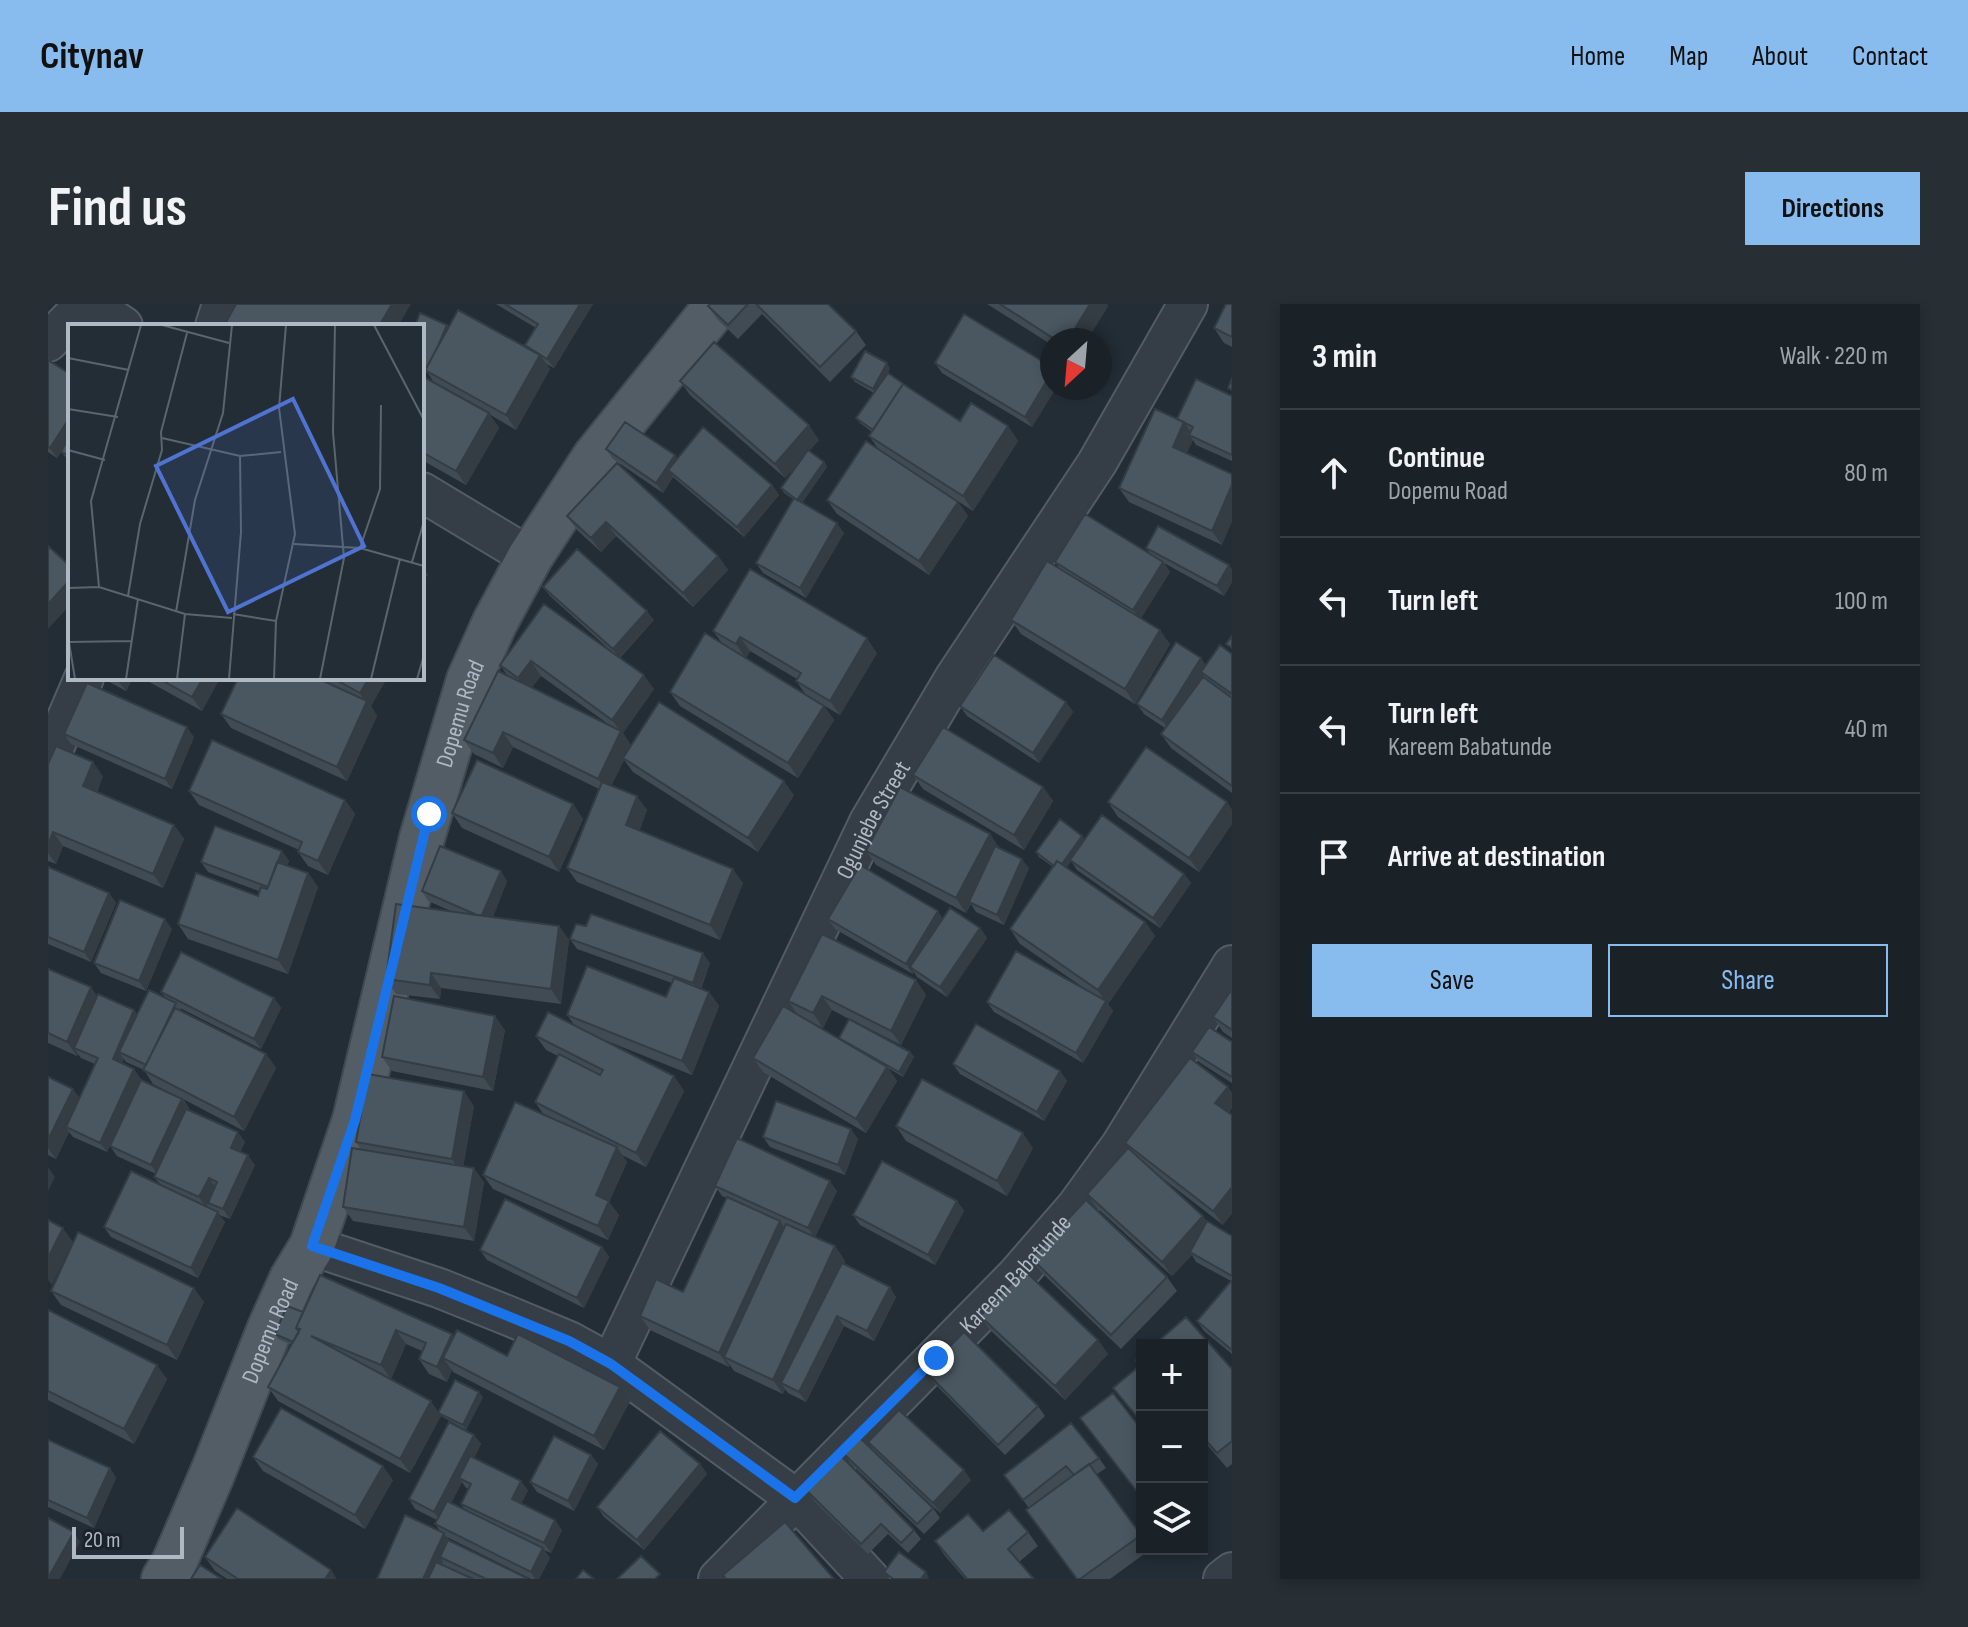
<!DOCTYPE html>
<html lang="en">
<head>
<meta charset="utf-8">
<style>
  :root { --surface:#1a2228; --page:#272f34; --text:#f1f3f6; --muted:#9fa4a8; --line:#383f45; --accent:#88bcef }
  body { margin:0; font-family:"Sofia Sans Condensed",sans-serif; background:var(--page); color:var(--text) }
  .controls { position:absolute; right:24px; bottom:24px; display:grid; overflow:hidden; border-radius:0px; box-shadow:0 4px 12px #0003 }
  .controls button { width:72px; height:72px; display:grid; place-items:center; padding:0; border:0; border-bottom:2px solid var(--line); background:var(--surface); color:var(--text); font:40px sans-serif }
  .compass { position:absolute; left:992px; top:24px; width:72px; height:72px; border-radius:50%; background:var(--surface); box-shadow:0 4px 12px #0003; rotate:206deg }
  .scale { position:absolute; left:24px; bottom:20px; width:112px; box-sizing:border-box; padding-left:8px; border:4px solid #afb9c3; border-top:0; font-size:22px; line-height:28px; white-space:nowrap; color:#afb9c3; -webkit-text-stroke:6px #1a232b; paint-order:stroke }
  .stop { position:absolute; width:24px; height:24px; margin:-18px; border:6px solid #1a73e8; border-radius:50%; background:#fff }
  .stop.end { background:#1a73e8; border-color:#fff; box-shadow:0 2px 8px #0008 }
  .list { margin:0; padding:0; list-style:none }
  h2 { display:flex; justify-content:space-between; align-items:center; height:104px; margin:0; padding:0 32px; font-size:34px }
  h2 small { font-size:26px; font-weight:400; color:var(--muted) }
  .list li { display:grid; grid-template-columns:52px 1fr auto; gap:24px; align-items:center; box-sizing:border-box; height:128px; padding:0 32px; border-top:2px solid var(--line) }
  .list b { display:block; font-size:30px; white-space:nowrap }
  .list p { margin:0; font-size:26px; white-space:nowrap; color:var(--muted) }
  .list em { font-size:26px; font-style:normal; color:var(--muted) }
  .actions { display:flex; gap:16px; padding:24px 32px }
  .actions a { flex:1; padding:18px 0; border:2px solid var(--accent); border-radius:0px; text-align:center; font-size:28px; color:var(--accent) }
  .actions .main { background:var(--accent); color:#111 }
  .icon { flex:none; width:44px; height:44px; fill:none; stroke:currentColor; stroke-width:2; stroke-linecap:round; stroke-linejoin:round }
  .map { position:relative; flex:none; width:1184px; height:1275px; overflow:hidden; border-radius:0px }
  header { display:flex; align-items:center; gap:48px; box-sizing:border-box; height:112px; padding:0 40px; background:var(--accent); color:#111 }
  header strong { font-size:38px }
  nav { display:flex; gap:44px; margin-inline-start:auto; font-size:28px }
  .intro { display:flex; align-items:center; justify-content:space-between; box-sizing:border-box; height:192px; padding:0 48px }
  h1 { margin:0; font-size:56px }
  .button { padding:20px 36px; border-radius:0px; background:var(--accent); color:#111; font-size:28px; font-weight:700 }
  main { display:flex; gap:48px; padding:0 48px }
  aside { flex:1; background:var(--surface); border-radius:0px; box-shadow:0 4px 12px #0003 }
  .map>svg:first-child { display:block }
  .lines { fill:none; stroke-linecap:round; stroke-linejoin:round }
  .minor-casing { stroke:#525c64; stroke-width:42 }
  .major-casing { stroke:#414a53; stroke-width:48 }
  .minor { stroke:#353e46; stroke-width:38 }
  .major { stroke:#535d66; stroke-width:44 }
  .wall { fill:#404b53; fill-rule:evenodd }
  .shaded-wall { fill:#343d44 }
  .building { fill:#4a5761; stroke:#343d44; stroke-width:2 }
  .route { stroke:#1a73e8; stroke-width:10 }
  .labels { text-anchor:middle; stroke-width:6; stroke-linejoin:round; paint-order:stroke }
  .street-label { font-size:24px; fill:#afb9c3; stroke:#1a232b }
  .inset-road { fill:none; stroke:#5a656e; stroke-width:2 }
  .view { fill:#5073d1; fill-opacity:0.15; stroke:#5073d1; stroke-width:4 }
  .inset-edge { fill:none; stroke:#afb9c3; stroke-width:4 }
</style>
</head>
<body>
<header>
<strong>Citynav</strong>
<nav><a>Home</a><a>Map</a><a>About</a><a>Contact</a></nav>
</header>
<div class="intro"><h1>Find us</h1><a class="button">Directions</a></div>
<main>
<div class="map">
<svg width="1184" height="1275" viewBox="0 0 1184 1275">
  <rect width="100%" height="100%" fill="#222d36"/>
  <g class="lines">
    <defs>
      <g id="minor">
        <path d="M42 0 75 22"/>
        <path d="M167 22 174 0"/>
        <path d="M0 38 37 0"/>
        <path d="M374 188 482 253"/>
        <path d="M0 458 36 374"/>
        <path d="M264 942 391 984 456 1010 521 1037 563 1060 747 1194 822 1275"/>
        <path id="s1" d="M563 1060 821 518 907 373 1049 159 1140 0"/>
        <path id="s2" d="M670 1275 968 972 1028 903 1073 841 1184 661"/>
        <path d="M1175 1275 1184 1268"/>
      </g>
      <g id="major">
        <path id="s3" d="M116 1275 126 1259 165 1168 222 1024 244 975 264 942 307 816 374 534 421 376 447 318 482 253 547 153 670 0"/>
      </g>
    </defs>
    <!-- minor casing -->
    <use href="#minor" class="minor-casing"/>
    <!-- major casing -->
    <use href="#major" class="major-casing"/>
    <!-- minor -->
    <use href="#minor" class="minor"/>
    <!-- major -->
    <use href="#major" class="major"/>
  </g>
  <!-- wall -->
  <path class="wall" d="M448 0H545L506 64 498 60 502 65 468 126 441 110 451 124 418 181 374 156V72L386 79 380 69 374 67V22L399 21 401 23 479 44 477 41 488 24Z
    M662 0H780L808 27 818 41 782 78 714 10 690 35 670 16 660 2Z
    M939 0H1059L1060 2 1039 36H1004V41Z
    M1184 0V43L1176 39 1166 24Z
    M0 56 22 70V158L13 148 15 145 9 154 0 148Z
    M887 59 1004 84H1008L984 123 894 69Z
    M842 64 838 72 860 84 912 117 960 122 970 137 925 207 831 146 821 132 824 128 812 119 808 114 826 89 807 78 803 73Z
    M632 77 771 136 761 147 776 158 779 163 754 198 796 229 758 294 715 269 708 259 745 195 736 189 733 184 750 159 737 174 642 91Z
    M1184 92V157L1148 141 1145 136 1138 150 1174 241 1081 198 1071 184 1129 115Z
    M558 145 627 151 629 155 724 181 731 191 696 233 625 173 615 189 565 155Z
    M569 159 670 252 680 266 645 303 568 232 553 248 529 226 519 212Z
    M779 196 910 198 920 212 881 271 789 210Z
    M1098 244 1184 265V278L1176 292 1116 259 1122 268 1093 314 1122 340 1087 400 973 330 963 316 1012 265 1007 258 1103 251Z
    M495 283 606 316 572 354 606 385 575 429 583 441 746 491 710 548 585 468 576 456 563 482 599 506 591 527 695 579 672 636 529 578 519 564 551 485 465 443 455 464 426 450 416 436 459 371 452 361 564 348 502 292ZM493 372 563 422 484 383Z
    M665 327 829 349 792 411 758 391 748 377 749 375 702 347 698 354 776 402 786 416 750 474 632 402 622 388 674 339Z
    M1184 350V489L1123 444 1113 430 1117 424 1096 410 1089 400 1158 361Z
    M54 374H85L78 387Z
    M94 374H172L154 407Z
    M271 374H339L323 402 329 412 299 477 183 424 173 410 277 377Z
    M1018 398 1025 408 991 459 919 412 912 402Z
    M16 430 146 433 124 485 23 440Z
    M0 460 55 472 49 488 126 521 136 535 115 584 15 542 8 560 0 557Z
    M865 471 995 483 1005 497 976 546 875 485Z
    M141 487 297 496 307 510 280 571 260 562 250 548 251 546 151 501Z
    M1060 498H1179L1184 506V520L1151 568 1070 513Z
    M525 500 535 515 511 568 414 524 404 509Z
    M942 530 951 544 981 564 956 621 928 608 923 600 918 609 828 561 818 547Z
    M1037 536 1136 570 1143 579 1112 624 1029 566 1023 557 1018 564 1097 618 1107 632 1060 700 1065 707 1035 759 946 708 939 698 1043 689 972 640 962 625 1005 563 991 553 988 548Z
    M234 547 241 557 239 561 260 569 270 583 240 670 140 635 130 620 210 592 211 587 160 568 153 558Z
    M0 563 61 589 68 599 43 658 0 640Z
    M459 577 445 613 511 622 521 636 513 700 393 684 392 695 348 690 338 675 405 608 380 597 374 587Z
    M780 615 932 624 939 634 899 693 869 673 866 668 865 670 787 625Z
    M124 625 98 687 53 669 46 659Z
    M522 635 662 659 653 685 661 688 671 702 644 771 549 733 626 772 636 787 598 863 574 851 579 858 561 898 571 911 560 936 445 885 435 871 496 811 487 798 510 752 498 746 488 732 527 722 519 711 618 693 624 679 529 645Z
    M0 665 49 692 86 706 89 710 117 693 113 688 226 694 233 704 213 745 132 704 134 707 218 750 228 764 196 827 135 795 141 804V806L197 838 192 848 207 861 182 915 171 911 177 918 150 974 63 933 56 923 113 881 106 873 108 870 69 852 62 842 126 791 105 780 96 766 78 758 76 755 74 759 93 775 59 848 25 833 21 828 8 855 0 851V773L31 794 47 760 33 754 30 750 29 752 0 739Z
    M868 676 878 691 853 741 802 715 862 748 866 753 855 773 840 764 849 777 818 829 715 768 705 754 750 711 740 697ZM784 706 801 715 792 735 754 713 775 724Z
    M1184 685V734L1175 728 1165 713Z
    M457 726 445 787 344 767 334 753Z
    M1184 738V779L1151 758 1144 748Z
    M905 760 1012 767 1019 777 996 817 912 770Z
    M1180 783 1184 789V804L1181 809 1175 921 1109 870 1155 912 1159 918 1184 932V1050L1156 1027 1149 1017 1183 977 1148 958 1144 951 1124 972 1049 904 1039 890 1081 845 1077 839Z
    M426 802 415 862 436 878 426 937 305 917 295 903 313 846 308 838Z
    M848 822 985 844 959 892 858 837Z
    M715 833 810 835 797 871 722 843Z
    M667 882 789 887 767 933 787 942 797 957 796 960 848 993 826 1037 796 1022 758 1098 740 1089 737 1085 735 1090 686 1067 682 1061 681 1063 602 1026 592 1012 635 988 679 894 674 892Z
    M909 897 916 907 887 961 812 921 805 911Z
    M554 943 561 953 536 1004 439 956 432 946Z
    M983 954 1119 973 1129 987 1073 1045 993 968Z
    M3 987 156 998 129 1056 13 1001Z
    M0 1006 119 1075 86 1140 0 1096Z
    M255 1008 406 1033 582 1097 556 1146 405 1068 404 1066 399 1078 381 1070 371 1055 374 1047 358 1040 343 1075 390 1108 435 1093 418 1126 393 1112 362 1169 230 1097 220 1083 244 1041 230 1035 227 1030Z
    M932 1012 1050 1036 1060 1050 1017 1096 942 1026Z
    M1154 1041 1184 1065V1160L1179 1164 1154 1135Z
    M877 1067 990 1102 997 1112 957 1151 884 1077Z
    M426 1131 433 1140 426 1154 480 1186 473 1200 514 1226 503 1249 496 1246 502 1254 491 1275H483L399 1233 402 1237 480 1275H329L392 1227 387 1220 389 1216 367 1205 361 1195ZM414 1178 418 1184 421 1185 413 1200 417 1206 403 1199Z
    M0 1136 62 1164 68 1174 46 1224 0 1203Z
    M820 1138 923 1176 892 1209 828 1149 885 1204 892 1214 876 1230 803 1160 796 1150 827 1148Z
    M543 1151 550 1160 526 1207 489 1188 482 1178Z
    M205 1153 345 1176 317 1225 215 1167Z
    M1051 1154 1058 1164 1049 1170 1094 1231V1245H1103L1062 1275H1028L981 1204 956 1171Z
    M652 1160 659 1170 596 1246 556 1213 549 1203Z
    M758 1186 866 1226 873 1235 860 1249 840 1230 820 1250 765 1196Z
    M935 1227 980 1228 990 1242 971 1258 986 1275H917L897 1252 887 1237Z
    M157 1253 289 1275H179L167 1267Z"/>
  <!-- shaded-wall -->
  <path class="shaded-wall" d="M344 0H363L350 22H331Z
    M532 0H545L506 64 499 55Z
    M1042 0H1059L1060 2 1039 36H1020Z
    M492 51 502 65 468 126 458 111Z
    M839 59 842 64 829 90 825 85Z
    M1004 68V84H1008L984 123 977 113Z
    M441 109 451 124 418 181 408 167Z
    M22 113V134L9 154 2 144Z
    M1136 118 1146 133 1141 131 1145 136 1135 158 1125 143Z
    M761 121 771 136 737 174 727 160Z
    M960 122 970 137 925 207 915 192Z
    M627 151 634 161 620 166 625 173 615 189 608 179Z
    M776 158 779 163 753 201 749 196Z
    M724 181 731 191 696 233 689 223Z
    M1184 181V218L1174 241 1164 227Z
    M910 198 920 212 881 271 871 257Z
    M558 218 568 232 553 248 543 234Z
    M789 219 796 229 758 294 752 284Z
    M670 252 680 266 645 303 635 289Z
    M1115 258 1122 268 1092 316 1085 306Z
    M1181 261 1184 265V278L1176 292 1169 282Z
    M374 262 380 271 374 278Z
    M22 276V301L0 325V300Z
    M599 307 606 316 571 354 565 345Z
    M1112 326 1122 340 1087 400 1077 385Z
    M692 333 702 347 698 355 688 340Z
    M819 334 829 349 792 411 782 397Z
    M1153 354 1160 364 1153 368 1156 371 1121 426 1114 416Z
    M483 357 493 372 480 388 470 374Z
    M596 371 606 385 575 429 583 441 560 489 550 475 573 428 564 416Z
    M68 374H85L78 387Z
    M155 374H172L154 407 144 393Z
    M321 374H339L323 402 329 412 299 477 289 463 318 399 312 389Z
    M1018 398 1025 408 991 459 985 449Z
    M776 402 786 416 750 474 740 459Z
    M139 423 146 433 124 485 117 475Z
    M455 428 465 443 455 464 445 449Z
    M45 458 55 472 45 496 35 482Z
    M736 477 746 491 710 548 700 534Z
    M995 483 1005 497 976 546 966 531Z
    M589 492 599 506 588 536 578 521Z
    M297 496 307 510 280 571 270 557Z
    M1179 498 1184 506V520L1151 568 1141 554Z
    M525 500 535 515 511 568 501 553Z
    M126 521 136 535 115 584 105 570Z
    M5 528 15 542 8 560 0 549V541Z
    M942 530 952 545 921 598 923 600 918 609 908 594Z
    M1034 532 1038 537 1014 570 1010 565Z
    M234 547 241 557 227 593 220 583Z
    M974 555 981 564 956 621 949 611Z
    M685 565 695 579 672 636 662 621Z
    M453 567 459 577 441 623 434 613Z
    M260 569 270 583 240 670 230 656Z
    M1136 570 1143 579 1112 624 1105 614Z
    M61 589 68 599 43 658 36 648Z
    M890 607 896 617 862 663 866 668 865 670 858 660Z
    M117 615 124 625 98 687 91 677Z
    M1097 618 1107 632 1060 700 1065 707 1035 759 1028 749 1057 698 1050 686Z
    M511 622 521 636 513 700 503 685Z
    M932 624 939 634 899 693 892 683Z
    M655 649 662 659 651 688 645 679Z
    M383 669 393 684 392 695 382 681Z
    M868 676 878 691 853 741 843 727Z
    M43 683 53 698 26 744 30 750 29 752 19 738Z
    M661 688 671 702 644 771 634 757Z
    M774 692 784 706 775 724 765 709Z
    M226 694 233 704 213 745 206 735Z
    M86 706 93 716 71 748 76 755 72 765 65 755Z
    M447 712 457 726 445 787 435 773Z
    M862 748 866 753 855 773 851 768Z
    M218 750 228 764 196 827 186 813Z
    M839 763 849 777 818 829 808 815Z
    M86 765 93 775 59 848 52 839Z
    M1012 767 1019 777 996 817 989 808Z
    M626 772 636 787 598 863 588 849Z
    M1180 783 1184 789V804L1177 813 1167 799Z
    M25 785 35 799 18 823 21 828 8 855 0 844V836Z
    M416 787 426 802 414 870 404 855Z
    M134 795 141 804 110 871 103 861Z
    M803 825 810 835 797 871 790 861Z
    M190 828 197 838 190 853 183 844Z
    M975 829 985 844 959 892 949 877Z
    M569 843 579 858 561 898 571 911 560 936 550 922 548 891Z
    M200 851 207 861 182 915 175 905Z
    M0 863 7 873 0 887Z
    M426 864 436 878 426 937 416 923Z
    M161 874 168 884 158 903 151 893Z
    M782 877 789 887 767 934 760 924Z
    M1184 883V910L1175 921 1165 907Z
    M909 897 916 907 887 961 880 951Z
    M170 908 177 918 150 974 143 964Z
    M1155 912 1165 927 1142 948 1144 951 1124 972 1114 958Z
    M732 917 742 931 676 1053 682 1061 681 1063 671 1049Z
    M15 924 25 938 4 981 0 976V954Z
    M787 942 797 957 739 1082 733 1079 737 1085 735 1090 725 1076Z
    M554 943 561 953 536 1004 529 994Z
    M842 983 848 993 826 1037 819 1027Z
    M146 984 156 998 129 1056 119 1041Z
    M789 1012 796 1022 758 1098 751 1088Z
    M348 1026 358 1040 343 1075 333 1061Z
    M404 1030 414 1044 395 1054 404 1066 399 1078 389 1063Z
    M1050 1036 1060 1050 1017 1096 1007 1082Z
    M109 1061 119 1075 86 1140 76 1125Z
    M572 1083 582 1097 556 1146 546 1132Z
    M431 1088 435 1093 418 1126 415 1121Z
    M383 1097 393 1112 362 1169 352 1155Z
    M426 1131 433 1140 415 1176 411 1174 414 1178 393 1218 386 1208Z
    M543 1151 550 1160 526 1207 520 1197Z
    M652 1160 659 1170 596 1246 589 1236Z
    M335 1162 345 1176 317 1225 307 1211Z
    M62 1164 68 1174 46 1224 39 1214Z
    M916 1166 923 1176 892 1209 885 1199Z
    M473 1177 480 1186 471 1205 464 1195Z
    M507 1216 514 1226 503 1249 496 1239Z
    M26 1228 32 1238 12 1275H0Z
    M396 1229 403 1239 392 1253 395 1257 386 1275H375Z
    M495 1244 502 1254 491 1275H487L483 1268Z
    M283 1266 289 1275H277Z
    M878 1268 881 1274 880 1275H873Z"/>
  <!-- building -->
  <path class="building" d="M188 0H344L331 22H176Z
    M457 0H532L499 55 477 41 490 20Z
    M662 0H700L680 21 660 2Z
    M708 0H780L808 27 772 63Z
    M952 0H1042L1020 36H1008Z
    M1178 0H1184V33L1166 24Z
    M410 6 492 51 458 111 377 66Z
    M372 9 399 21 390 42 378 65 374 63V22H367Z
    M916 10 1004 63V68L977 113 887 59Z
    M666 38 761 121 727 160 632 77Z
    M817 47 839 59 825 85 803 73Z
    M0 56 22 70V113L2 144 0 143Z
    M840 69 860 83 855 80 825 126 808 114Z
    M374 72 441 109 408 167 374 148Z
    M1184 74V86L1180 84Z
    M1148 75 1184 92V151L1141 131 1145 123 1129 115Z
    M855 80 912 117 923 99 960 122 915 192 821 132Z
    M1107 105 1136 118 1125 143 1184 170V181L1164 227 1071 184Z
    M577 118 627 151 608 179 558 145Z
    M655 123 724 181 689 223 620 166Z
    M22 131V152L13 148Z
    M818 137 910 198 871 257 779 196Z
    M760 146 776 158 749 196 733 184Z
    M569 159 670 252 635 289 558 218 543 234 519 212Z
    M746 194 789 219 752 284 708 259Z
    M1037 210 1115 258 1085 306 1007 258Z
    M1110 222 1181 261 1169 282 1098 244Z
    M0 242 22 262V276L0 300Z
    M529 245 599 307 565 345 495 283Z
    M999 257 1112 326 1077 385 963 316Z
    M702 265 819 334 782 397 748 377 753 369 692 333 688 340 665 327Z
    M496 300 596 371 564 416 483 357 470 374 452 361Z
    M657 329 776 402 740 459 622 388Z
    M1184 332V344L1178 340Z
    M1128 338 1153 354 1114 416 1089 400Z
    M1172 341 1184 350V390L1153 368Z
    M946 351 1018 398 985 449 912 402Z
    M450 367 573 427 550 475 455 428 445 449 416 436Z
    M1155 373 1184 394V482L1113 430Z
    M110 374H155L144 393Z
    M190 374H269L319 397 289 463 173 410Z
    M285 374H321L312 389Z
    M39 379 139 423 117 475 16 430Z
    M611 398 736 477 700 534 575 454Z
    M895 423 995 483 966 531 865 471Z
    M164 436 297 496 270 557 250 548 254 538 141 487Z
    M8 442 45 458 35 482 126 521 105 570 5 528 0 541V460Z
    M1098 443 1179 498 1141 554 1060 498Z
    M429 456 525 500 501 553 404 509Z
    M554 478 589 492 578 521 685 565 662 621 519 564Z
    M852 483 942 530 908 594 818 547Z
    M1054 511 1136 570 1105 614 1022 556Z
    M1012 515 1034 532 1014 560 1009 557 1006 562 988 548Z
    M167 522 234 547 220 583 153 558Z
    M392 542 453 567 434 611H429L374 587Z
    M947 542 974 555 949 611 921 598Z
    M1009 557 1097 618 1050 686 962 625Z
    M229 558 260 569 230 656 130 620 148 569 210 592 213 583 219 585Z
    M812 561 890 607 858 660 780 615Z
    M0 563 61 589 36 648 0 633Z
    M72 596 117 615 91 677 46 659Z
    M348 600 511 622 503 685 383 669 382 681 338 675Z
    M902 604 932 624 892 683 862 663Z
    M543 610 655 649 645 679 522 635 528 620 538 622Z
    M774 630 868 676 843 727 774 692 765 709 740 697Z
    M968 647 1058 697 1028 749 939 698Z
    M133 648 226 694 206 735 113 688Z
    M539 662 618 693 626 674 661 688 634 757 519 711Z
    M0 665 43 683 19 738 0 729Z
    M1184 685V726L1165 713Z
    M101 686 128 699 98 761 71 748Z
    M50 690 86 706 65 755 86 765 52 839 18 823 50 754 26 744Z
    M346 692 447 712 435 773 334 753Z
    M735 702 839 763 808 815 705 754Z
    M127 704 218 750 186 813 95 766Z
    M500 708 626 772 588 849 487 798 511 750 552 771 555 766 488 732Z
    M801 715 862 748 851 768 791 734Z
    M928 720 1012 767 989 808 905 760Z
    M1161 723 1184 738V773L1144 748Z
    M1142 754 1180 783 1167 799 1184 811V883L1165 907 1077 839Z
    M320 770 416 787 404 855 308 838Z
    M0 773 25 785 0 836Z
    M874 775 975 829 949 877 848 822Z
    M93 776 134 795 103 861 62 842Z
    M728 797 803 825 790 861 715 833Z
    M467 798 569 843 548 891 561 897 550 922 435 871Z
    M138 805 190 828 183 844 200 851 175 905 160 899 169 878 161 874 151 893 106 873Z
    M689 834 782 877 760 924 667 882Z
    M304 844 426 864 416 923 295 903Z
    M1080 844 1155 912 1114 958 1039 890Z
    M834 857 909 897 880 951 805 911Z
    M83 867 170 908 143 964 56 923Z
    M679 893 732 917 671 1049 592 1012 608 975 635 988Z
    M457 895 554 943 529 994 432 946Z
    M1038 896 1119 973 1063 1031 983 954Z
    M0 916 15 924 0 954Z
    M1159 917 1184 932V972L1142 948Z
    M738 920 787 942 725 1076 676 1053Z
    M30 928 146 984 119 1041 3 987Z
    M794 959 842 983 819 1027 789 1012 751 1088 733 1079Z
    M976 966 1050 1036 1007 1082 932 1012Z
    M272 971 404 1030 389 1063 371 1055 378 1039 348 1026 333 1061 263 1032 383 1097 352 1155 220 1083 252 1025 248 1024Z
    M1183 977 1184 978V1046L1149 1017Z
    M239 1002 255 1008 248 1024 251 1028 245 1038 227 1030Z
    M0 1006 109 1061 76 1125 0 1087Z
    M1138 1013 1184 1065V1137L1169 1149 1154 1132V1041H1106Z
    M409 1026 459 1052 470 1030 572 1083 546 1132 395 1054Z
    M916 1028 990 1102 950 1141 877 1067Z
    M1094 1051V1063L1088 1056Z
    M1090 1063 1094 1069V1119L1065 1084Z
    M407 1076 431 1088 415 1121 390 1109Z
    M1065 1089 1094 1126V1194L1032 1114Z
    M233 1104 335 1162 307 1211 205 1153Z
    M851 1106 916 1166 885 1199 820 1138Z
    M401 1118 426 1131 386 1208 361 1195Z
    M1023 1119 1051 1154 1026 1171 1018 1162 975 1196 956 1171Z
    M612 1127 652 1160 589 1236 549 1203Z
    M506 1132 543 1151 520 1197 482 1178Z
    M812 1134 885 1204 869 1220 796 1150Z
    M0 1136 62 1164 39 1214 0 1196Z
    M422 1152 473 1177 464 1195 507 1216 496 1239 413 1200 423 1180 411 1174Z
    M793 1152 866 1226 853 1239 833 1220 813 1240 758 1186Z
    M1041 1160 1093 1231 1032 1275H1029L978 1206Z
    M399 1197 495 1244 483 1268 387 1220Z
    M189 1204 283 1266 277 1275H190L157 1253Z
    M961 1206 980 1228 960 1245 986 1275H919L887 1237 920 1210 935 1227Z
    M357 1211 396 1229 375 1275H329Z
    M0 1214 26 1228 0 1274Z
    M737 1218 786 1275H678L675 1271Z
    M400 1236 479 1274 478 1275H438L392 1253Z
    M851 1248 878 1268 873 1275H845L836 1268Z
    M593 1252 612 1270 607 1275H569Z
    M388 1258 425 1275H380Z
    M152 1261 174 1275H143Z
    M535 1266 546 1275H528Z"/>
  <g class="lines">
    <!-- route -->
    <path class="route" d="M381 510 307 816 264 942 391 984 521 1037 563 1060 747 1194 888 1054"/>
  </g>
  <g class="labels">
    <!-- street labels -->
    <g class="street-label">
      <text dy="8" stroke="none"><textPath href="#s3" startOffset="918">Dopemu Road</textPath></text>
      <text dy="8" stroke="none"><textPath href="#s1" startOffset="604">Ogunjebe Street</textPath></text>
      <text dy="8" stroke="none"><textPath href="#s2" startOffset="426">Kareem Babatunde</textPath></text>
      <text dy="8" stroke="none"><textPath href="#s3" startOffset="270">Dopemu Road</textPath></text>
    </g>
  </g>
  <!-- overview -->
  <g transform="translate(20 20)">
    <rect width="356" height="356" fill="#222d36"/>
    <path class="inset-road" d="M94 1 161 19M306 1 356 96M0 34 61 46M0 85 50 93M94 114 172 132 213 128M0 126 37 136M226 220 292 224 356 242M292 224 312 165 313 81M344 238 356 197M31 263 23 177 73 1M0 264 31 263 117 290 164 294M60 272 72 200 94 126 93 108 119 9M108 288 127 176 155 89 164 1M165 290 208 297M0 312 7 355M1 318 64 317M58 355 70 275M109 355 117 290M161 355 173 208 172 132M206 355 208 297 227 210 211 84 218 1M252 355 276 234 265 108 267 1M303 355 332 235M349 355 356 331"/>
    <path class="view" d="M225 75 296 222 160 288 88 142Z"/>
    <rect width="356" height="356" class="inset-edge"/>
  </g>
</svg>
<div class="controls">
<button>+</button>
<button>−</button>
<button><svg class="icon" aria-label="layers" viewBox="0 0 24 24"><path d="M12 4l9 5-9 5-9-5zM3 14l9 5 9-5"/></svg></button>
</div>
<svg class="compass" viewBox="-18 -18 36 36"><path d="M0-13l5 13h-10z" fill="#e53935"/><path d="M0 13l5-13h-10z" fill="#9fa4a8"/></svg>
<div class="scale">20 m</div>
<div class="stop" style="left:381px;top:510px"></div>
<div class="stop end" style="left:888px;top:1054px"></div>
</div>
<aside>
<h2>3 min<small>Walk · 220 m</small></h2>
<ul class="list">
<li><svg class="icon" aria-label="ahead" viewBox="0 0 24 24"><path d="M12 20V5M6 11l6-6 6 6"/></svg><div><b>Continue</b><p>Dopemu Road</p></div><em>80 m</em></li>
<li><svg class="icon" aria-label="left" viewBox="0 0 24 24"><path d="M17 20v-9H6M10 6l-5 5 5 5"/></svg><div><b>Turn left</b></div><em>100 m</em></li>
<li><svg class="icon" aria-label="left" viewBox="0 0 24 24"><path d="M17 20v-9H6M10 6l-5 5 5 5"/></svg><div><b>Turn left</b><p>Kareem Babatunde</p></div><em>40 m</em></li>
<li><svg class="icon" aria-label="arrive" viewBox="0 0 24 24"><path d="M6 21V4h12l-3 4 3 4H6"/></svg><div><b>Arrive at destination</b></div></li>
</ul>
<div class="actions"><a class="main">Save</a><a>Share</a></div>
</aside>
</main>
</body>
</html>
